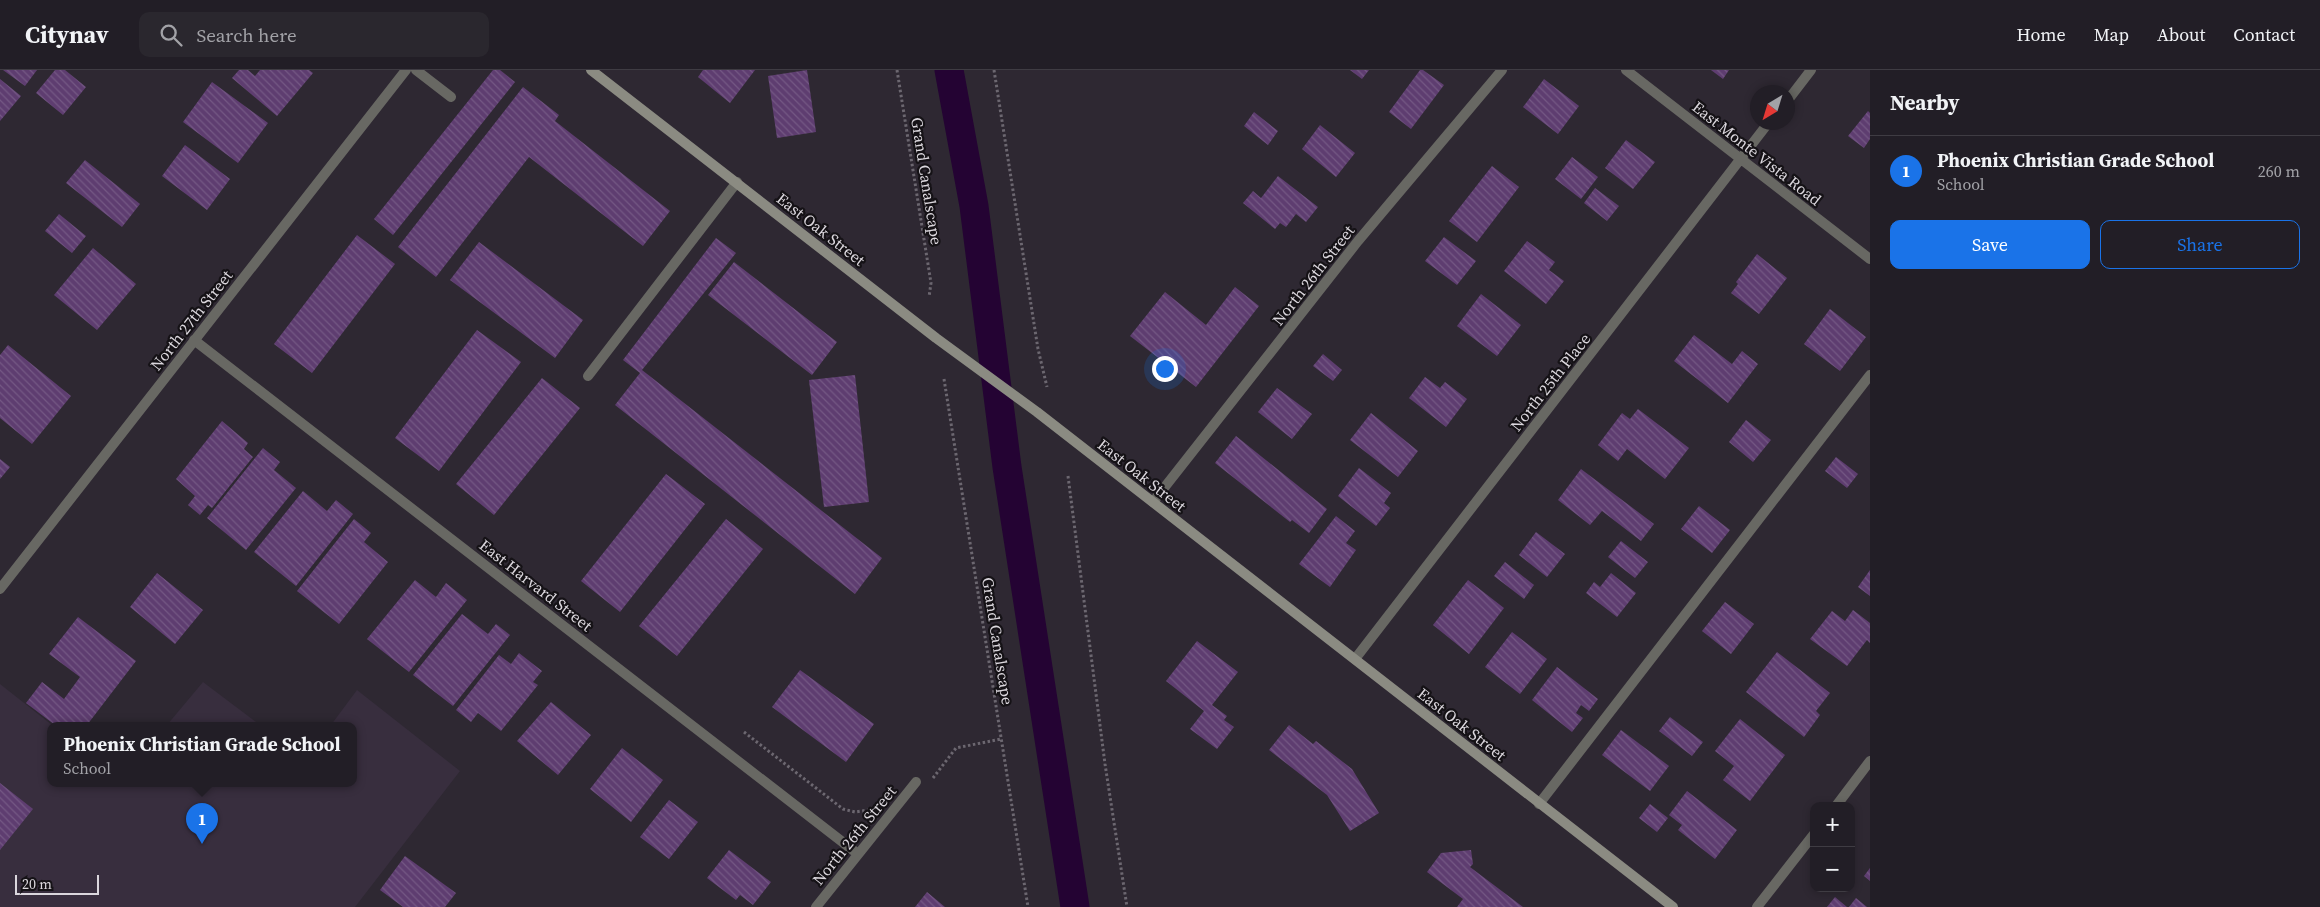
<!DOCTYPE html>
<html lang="en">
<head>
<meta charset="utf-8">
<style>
  :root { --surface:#221e26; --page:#2a272e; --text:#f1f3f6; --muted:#a2a2a7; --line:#3f3c43; --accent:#1a73e8 }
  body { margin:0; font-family:"Source Serif 4",serif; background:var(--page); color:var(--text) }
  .controls { position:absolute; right:15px; bottom:15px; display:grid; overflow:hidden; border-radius:10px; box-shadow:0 2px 8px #0003 }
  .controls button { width:45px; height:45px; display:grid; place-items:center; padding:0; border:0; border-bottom:1px solid var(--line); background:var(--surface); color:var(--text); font:25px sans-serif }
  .compass { position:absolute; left:1750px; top:15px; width:45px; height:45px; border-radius:50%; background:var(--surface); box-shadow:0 2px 8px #0003; rotate:218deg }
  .scale { position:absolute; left:15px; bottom:12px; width:84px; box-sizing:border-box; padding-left:5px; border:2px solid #dbd7dd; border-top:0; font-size:14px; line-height:18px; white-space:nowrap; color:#dbd7dd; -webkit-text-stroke:4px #151216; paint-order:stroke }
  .you { position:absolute; left:1164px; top:298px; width:18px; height:18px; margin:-12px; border:4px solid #fff; border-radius:50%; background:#1a73e8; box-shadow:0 0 0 8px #1a73e833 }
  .badge { display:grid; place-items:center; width:32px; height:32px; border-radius:50%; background:var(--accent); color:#fff; font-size:16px; font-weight:700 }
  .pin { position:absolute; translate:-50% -41px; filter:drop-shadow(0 1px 2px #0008) }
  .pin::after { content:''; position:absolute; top:26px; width:18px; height:15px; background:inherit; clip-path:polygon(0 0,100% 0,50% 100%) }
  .popup { position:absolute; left:47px; top:652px; width:310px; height:65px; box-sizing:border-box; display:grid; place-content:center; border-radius:10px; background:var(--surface); filter:drop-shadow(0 1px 4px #0005); font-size:16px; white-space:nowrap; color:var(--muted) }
  .popup b { font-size:19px; color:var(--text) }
  .popup::after { content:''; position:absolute; left:50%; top:100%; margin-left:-10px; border:10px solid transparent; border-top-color:var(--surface) }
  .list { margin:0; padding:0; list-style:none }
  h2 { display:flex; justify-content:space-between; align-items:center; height:65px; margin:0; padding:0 20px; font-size:21px }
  h2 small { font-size:16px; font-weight:400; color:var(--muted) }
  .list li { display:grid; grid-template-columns:32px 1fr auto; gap:15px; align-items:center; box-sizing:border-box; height:70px; padding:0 20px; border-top:1px solid var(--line) }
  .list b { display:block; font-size:19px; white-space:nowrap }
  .list p { margin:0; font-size:16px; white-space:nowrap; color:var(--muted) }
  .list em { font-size:16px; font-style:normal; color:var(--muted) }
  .actions { display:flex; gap:10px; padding:15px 20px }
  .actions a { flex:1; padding:11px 0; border:1px solid var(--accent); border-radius:10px; text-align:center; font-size:18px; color:var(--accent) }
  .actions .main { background:var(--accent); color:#fff }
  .icon { flex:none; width:28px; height:28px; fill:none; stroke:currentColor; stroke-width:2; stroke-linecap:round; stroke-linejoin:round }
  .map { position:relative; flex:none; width:1870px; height:837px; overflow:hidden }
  header { display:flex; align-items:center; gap:30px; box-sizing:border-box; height:70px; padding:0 25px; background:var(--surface); border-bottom:1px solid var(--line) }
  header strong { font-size:24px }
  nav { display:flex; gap:28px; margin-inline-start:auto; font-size:18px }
  .search { width:350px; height:45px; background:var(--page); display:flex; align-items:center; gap:12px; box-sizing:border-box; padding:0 18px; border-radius:10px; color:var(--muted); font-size:19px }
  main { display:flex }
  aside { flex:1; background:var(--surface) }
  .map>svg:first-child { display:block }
  .built { fill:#382e3e }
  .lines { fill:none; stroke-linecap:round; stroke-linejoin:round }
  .canal { stroke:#240333; stroke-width:29 }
  .building { fill:url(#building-back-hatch) }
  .path { stroke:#6c6770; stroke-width:3; stroke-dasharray:2.5 2.5; stroke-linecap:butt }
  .lane { stroke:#686863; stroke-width:10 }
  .street { stroke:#686863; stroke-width:10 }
  .secondary { stroke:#8b8b82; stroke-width:10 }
  .labels { text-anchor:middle; stroke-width:4.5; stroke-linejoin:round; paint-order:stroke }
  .street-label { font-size:16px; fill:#dbd7dd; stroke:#151216 }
</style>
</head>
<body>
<header>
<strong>Citynav</strong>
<div class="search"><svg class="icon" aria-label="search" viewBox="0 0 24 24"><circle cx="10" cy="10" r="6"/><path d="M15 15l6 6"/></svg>Search here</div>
<nav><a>Home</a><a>Map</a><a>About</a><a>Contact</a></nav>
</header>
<main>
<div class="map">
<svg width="1870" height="837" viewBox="0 0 1870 837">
  <defs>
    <pattern id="building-back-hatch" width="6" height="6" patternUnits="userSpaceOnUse" patternTransform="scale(1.25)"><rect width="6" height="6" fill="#5e3d70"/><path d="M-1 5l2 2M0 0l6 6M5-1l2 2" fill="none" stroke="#745884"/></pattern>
  </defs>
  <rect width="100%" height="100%" fill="#2e2832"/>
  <!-- built -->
  <path class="built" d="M203 612 260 655H167Z
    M0 614 52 655 51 713H353V655H331L357 620 460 701 355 837H0Z"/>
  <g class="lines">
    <!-- canal -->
    <path class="canal" d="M949 0 974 136 1007 397 1075 837"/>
  </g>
  <!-- building -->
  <path class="building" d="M3 0H37L25 16Z
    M55 0H65L86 17 63 45 36 23Z
    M239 0H248L255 6 260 0H309L313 3 277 46 232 8Z
    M493 0H500L515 12 393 165 374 149Z
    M703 0H755L730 33 698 7Z
    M807 0 816 62 777 68 768 6Z
    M1350 0H1369L1362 9Z
    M1420 0H1423L1444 15 1411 59 1389 42Z
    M1711 0H1729L1723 9Z
    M0 9 21 26 0 51Z
    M1544 9 1579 36 1558 64 1523 37Z
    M212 12 268 53 238 93 183 52Z
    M523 17 559 45 555 51 670 141 643 176 529 87 436 207 398 177Z
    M1868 41 1870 43V69L1864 78 1848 66Z
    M1254 42 1278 61 1268 75 1244 56Z
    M1320 55 1355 83 1336 107 1302 79Z
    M1626 70 1655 92 1633 119 1605 98Z
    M185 75 230 109 207 140 162 106Z
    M1572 87 1598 107 1581 129 1555 109Z
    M85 90 140 134 122 157 66 113Z
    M1492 96 1519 117 1477 172 1449 151Z
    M1278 106 1318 137 1306 152 1296 144 1286 157 1280 153 1275 159 1243 133 1253 121 1261 128Z
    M1595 118 1619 136 1607 151 1584 133Z
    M59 144 86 166 72 183 45 161Z
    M357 165 395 194 312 303 274 274Z
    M1444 167 1476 191 1457 215 1425 191Z
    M716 168 736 183 642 300 882 488 855 524 615 335 640 303 623 290Z
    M1527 171 1555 192 1549 200 1564 211 1546 234 1504 201Z
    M479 172 583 250 555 288 450 210Z
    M93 178 136 214 97 260 54 225Z
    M1757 184 1787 208 1759 244 1731 223 1738 214 1736 212Z
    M734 192 837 272 812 305 708 225Z
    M1235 217 1259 236 1196 317 1130 266 1165 222 1206 255Z
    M1481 224 1521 255 1497 286 1457 256Z
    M1830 239 1866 267 1840 301 1804 274Z
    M477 260 521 292 439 401 395 368Z
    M1694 265 1732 294 1742 281 1758 294 1728 333 1674 291Z
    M8 275 71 326 32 374 0 348V285Z
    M1323 284 1342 300 1333 311 1313 296Z
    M855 305 869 432 824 437 809 310Z
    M1425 307 1440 318 1445 312 1467 329 1446 357 1409 328Z
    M542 308 580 338 494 445 456 414Z
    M1277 318 1312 344 1292 369 1258 342Z
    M1638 339 1689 378 1665 409 1627 379 1618 391 1598 375 1622 343 1630 349Z
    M1371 343 1418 381 1398 407 1350 370Z
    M1746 350 1771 370 1753 392 1729 372Z
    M222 351 248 373 244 379 253 387 212 438 208 435 200 445 188 435 195 426 176 409Z
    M1236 366 1327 439 1309 463 1292 450 1290 452 1215 393Z
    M263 378 280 392 274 400 296 418 246 480 207 448Z
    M1836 387 1858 404 1847 418 1825 401Z
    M0 389 10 397 0 409Z
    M1359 398 1391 423 1384 433 1390 438 1376 456 1338 426Z
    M1581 399 1654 454 1641 471 1602 441 1590 455 1558 430Z
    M666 404 705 434 620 542 581 511Z
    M303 421 327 441 336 430 353 444 296 516 254 482Z
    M1699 436 1730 460 1712 483 1681 459Z
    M1336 446 1355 461 1346 473 1356 480 1330 517 1299 494Z
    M354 449 371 463 364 472 388 492 339 554 297 521Z
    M726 449 763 479 677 586 639 556Z
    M1536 462 1565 484 1547 507 1519 485Z
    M1621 471 1648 492 1635 508 1608 487Z
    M1505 492 1534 515 1524 529 1494 506Z
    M1870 500V526L1858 517Z
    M157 503 203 540 175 574 130 537Z
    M1611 503 1636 523 1617 547 1586 523 1594 512 1600 517Z
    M415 510 436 527 446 513 467 530 409 602 367 569Z
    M1468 510 1504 538 1469 584 1433 555Z
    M1725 532 1754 554 1731 584 1702 561Z
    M1853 540 1870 553V573L1867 570 1847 596 1810 569 1832 541 1845 551Z
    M462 544 488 564 496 554 510 565 453 636 413 605Z
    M78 547 136 591 87 655H55L26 633 42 612 64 629 80 607 49 584Z
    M1512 562 1547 589 1520 624 1485 597Z
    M1197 571 1238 602 1212 635 1227 646 1224 650 1234 657 1217 679 1190 659 1204 641 1166 611Z
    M1777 582 1830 623 1816 641 1820 645 1804 667 1746 622Z
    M519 583 542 601 533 612 538 615 501 661 478 643 471 652 456 640 499 585 511 594Z
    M1557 597 1598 629 1589 641 1581 635 1576 643 1583 648 1572 662 1532 630Z
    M800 600 874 654 846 692 772 637Z
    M551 632 591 665 558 705 517 671Z
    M1670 647 1703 672 1692 686 1659 661Z
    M1740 649 1785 685 1750 731 1723 710 1734 696 1715 681Z
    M1289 655 1313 674 1316 671 1352 699 1379 743 1350 761 1327 725 1269 680Z
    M1621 660 1669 696 1650 721 1602 685Z
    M622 678 663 710 631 752 590 719Z
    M0 713 33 739 0 780Z
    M1687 721 1737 760 1715 789 1678 760 1682 755 1669 745Z
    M669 730 698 752 669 789 640 767Z
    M1650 734 1668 748 1657 762 1639 748Z
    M729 780 771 812 753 835 740 825 736 830 707 808Z
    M1471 780 1473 794 1470 797 1523 837H1457L1463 829 1427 802 1441 783Z
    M405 786 456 823 445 837H403L380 820Z
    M1870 798V811L1864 806Z
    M927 822 945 837H915Z
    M1835 827 1847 837H1827Z
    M1856 828 1867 837H1849Z"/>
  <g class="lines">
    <!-- path -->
    <path class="path" d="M897 0 931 213 929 227
      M994 0 1038 279 1047 317
      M944 309 1028 837
      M1068 406 1105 694 1127 837
      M744 662 843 739 855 742 868 740
      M933 708 956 678 1001 669"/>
    <!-- lane -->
    <path class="lane" d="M416 0 451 27
      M588 306 737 112
      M1539 734 1870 305"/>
    <!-- street -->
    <path class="street" d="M1626 0 1870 189
      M1788 30 1811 0
      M194 270 858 784
      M1153 432 1358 171 1502 0
      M0 519 406 0
      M1355 589 1769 52
      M1836 736 1870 691
      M816 837 916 712
      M1757 837 1814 764"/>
    <!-- secondary -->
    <path class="secondary" d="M591 0 936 268 1037 342 1673 837"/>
  </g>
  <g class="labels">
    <!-- street labels -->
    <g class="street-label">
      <text transform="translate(1757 83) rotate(38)" y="6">East Monte Vista Road</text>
      <text transform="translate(927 111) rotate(81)" y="6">Grand Canalscape</text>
      <text transform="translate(821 159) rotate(38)" y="6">East Oak Street</text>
      <text transform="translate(1313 205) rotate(-52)" y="6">North 26th Street</text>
      <text transform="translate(191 250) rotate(-52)" y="6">North 27th Street</text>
      <text transform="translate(1550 312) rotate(-52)" y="6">North 25th Place</text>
      <text transform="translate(1142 405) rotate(38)" y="6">East Oak Street</text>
      <text transform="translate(536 515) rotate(38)" y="6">East Harvard Street</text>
      <text transform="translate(998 571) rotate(81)" y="6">Grand Canalscape</text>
      <text transform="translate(1462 654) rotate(38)" y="6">East Oak Street</text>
      <text transform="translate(854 765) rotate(-51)" y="6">North 26th Street</text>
    </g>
  </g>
</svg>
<div class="controls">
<button>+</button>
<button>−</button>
</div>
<svg class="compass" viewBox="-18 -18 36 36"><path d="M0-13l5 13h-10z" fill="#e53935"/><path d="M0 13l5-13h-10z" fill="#a2a2a7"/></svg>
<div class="scale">20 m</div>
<div class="you"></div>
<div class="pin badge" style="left:202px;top:774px">1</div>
<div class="popup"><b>Phoenix Christian Grade School</b>School</div>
</div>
<aside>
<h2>Nearby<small></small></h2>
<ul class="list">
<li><span class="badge">1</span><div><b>Phoenix Christian Grade School</b><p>School</p></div><em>260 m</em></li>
</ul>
<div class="actions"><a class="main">Save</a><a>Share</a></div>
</aside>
</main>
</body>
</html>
